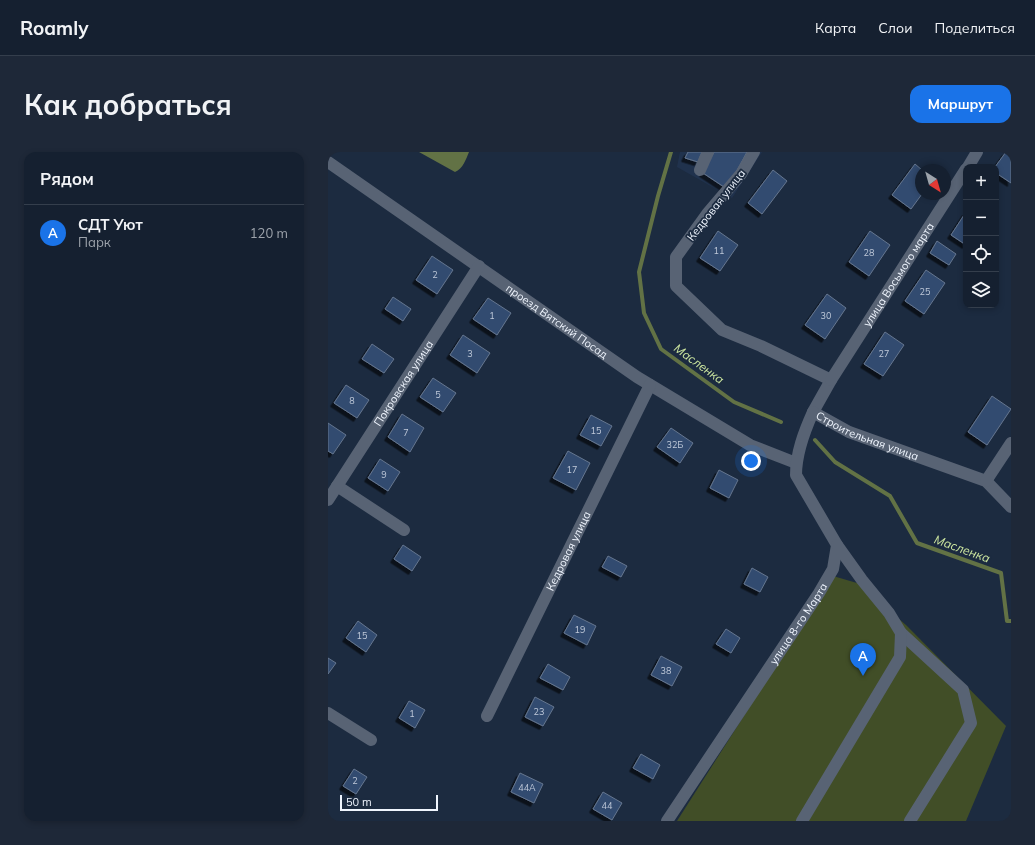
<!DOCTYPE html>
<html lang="ru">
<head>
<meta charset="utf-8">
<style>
  :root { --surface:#152030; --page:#1e2838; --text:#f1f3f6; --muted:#9da3ab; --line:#343e4c; --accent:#1a73e8 }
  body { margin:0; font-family:Mulish,sans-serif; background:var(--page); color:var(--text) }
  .controls { position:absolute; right:12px; top:12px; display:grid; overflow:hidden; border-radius:8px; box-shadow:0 2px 6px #0003 }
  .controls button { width:36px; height:36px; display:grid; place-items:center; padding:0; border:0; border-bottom:1px solid var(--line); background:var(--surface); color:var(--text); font:20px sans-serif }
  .compass { position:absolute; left:587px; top:12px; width:36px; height:36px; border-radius:50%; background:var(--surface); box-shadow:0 2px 6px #0003; rotate:143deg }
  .scale { position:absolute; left:12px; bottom:10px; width:98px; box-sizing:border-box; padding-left:4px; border:2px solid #eff5fe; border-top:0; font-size:11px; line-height:14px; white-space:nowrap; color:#eff5fe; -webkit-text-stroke:3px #1c2b40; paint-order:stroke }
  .you { position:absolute; left:423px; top:309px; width:14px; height:14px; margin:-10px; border:3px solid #fff; border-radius:50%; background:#1a73e8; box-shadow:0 0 0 6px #1a73e833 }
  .badge { display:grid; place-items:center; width:26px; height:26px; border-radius:50%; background:var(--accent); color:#fff; font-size:13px; font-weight:700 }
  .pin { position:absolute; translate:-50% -33px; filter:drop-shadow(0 1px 2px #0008) }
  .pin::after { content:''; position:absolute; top:21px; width:14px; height:12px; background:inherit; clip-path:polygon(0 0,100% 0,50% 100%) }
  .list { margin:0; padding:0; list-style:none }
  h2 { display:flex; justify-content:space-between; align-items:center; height:52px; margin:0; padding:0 16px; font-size:17px }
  h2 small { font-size:13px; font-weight:400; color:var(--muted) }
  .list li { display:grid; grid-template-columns:26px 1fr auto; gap:12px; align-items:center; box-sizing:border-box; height:56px; padding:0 16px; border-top:1px solid var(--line) }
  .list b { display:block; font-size:15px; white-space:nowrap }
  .list p { margin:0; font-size:13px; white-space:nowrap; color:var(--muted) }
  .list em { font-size:13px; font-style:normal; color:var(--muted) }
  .icon { flex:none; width:22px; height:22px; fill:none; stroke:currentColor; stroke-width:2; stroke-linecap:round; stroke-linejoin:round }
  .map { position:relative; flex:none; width:683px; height:669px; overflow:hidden; border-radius:12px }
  header { display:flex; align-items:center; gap:24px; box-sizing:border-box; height:56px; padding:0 20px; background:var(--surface); border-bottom:1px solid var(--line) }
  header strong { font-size:19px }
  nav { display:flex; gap:22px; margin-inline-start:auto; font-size:14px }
  .intro { display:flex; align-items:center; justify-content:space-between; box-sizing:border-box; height:96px; padding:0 24px }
  h1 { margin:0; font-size:28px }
  .button { padding:10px 18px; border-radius:12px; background:var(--accent); color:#fff; font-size:14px; font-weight:700 }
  main { display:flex; gap:24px; padding:0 24px }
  aside { flex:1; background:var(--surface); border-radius:12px; box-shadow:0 2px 6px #0003 }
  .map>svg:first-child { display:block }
  .built { fill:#20324d }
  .green { fill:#414e27 }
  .water { fill:#627245 }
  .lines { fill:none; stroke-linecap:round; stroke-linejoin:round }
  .stream { stroke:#627245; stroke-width:4 }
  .building { fill:#324b6f; stroke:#65768f; filter:url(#shadow) }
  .minor { stroke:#586374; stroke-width:12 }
  .labels { text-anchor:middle; stroke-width:3.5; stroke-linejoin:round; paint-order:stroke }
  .number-label { font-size:9px; fill:#c0cada }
  .street-label { font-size:11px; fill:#eff5fe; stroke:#1c2b40 }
  .water-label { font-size:12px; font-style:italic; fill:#cee8a0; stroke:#1c2b40 }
</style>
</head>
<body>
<header>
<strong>Roamly</strong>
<nav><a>Карта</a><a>Слои</a><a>Поделиться</a></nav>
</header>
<div class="intro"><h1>Как добраться</h1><a class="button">Маршрут</a></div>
<main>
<aside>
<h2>Рядом<small></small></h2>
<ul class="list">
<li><span class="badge">A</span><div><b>СДТ Уют</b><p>Парк</p></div><em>120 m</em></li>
</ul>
</aside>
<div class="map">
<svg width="683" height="669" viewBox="0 0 683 669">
  <defs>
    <filter id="shadow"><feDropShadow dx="-3.5" dy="3.5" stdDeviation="0" flood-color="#0009"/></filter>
  </defs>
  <rect width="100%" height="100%" fill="#1c2b40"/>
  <!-- built -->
  <path class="built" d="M352 0H434L404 46 349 15Z"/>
  <!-- green -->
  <path class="green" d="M505 424 529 431 578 473 678 574 638 669H349Z"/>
  <!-- water -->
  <path class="water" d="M91 0H141C138 7 135 17 127 20Z"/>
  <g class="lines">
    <!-- stream -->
    <path class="stream" d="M343 0 330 44 311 120 316 161 333 197 406 250 453 270
      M487 288 507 310 562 344 589 391 673 421 679 469H683"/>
  </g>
  <!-- building -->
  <path class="building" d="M360 0H374L370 10 357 6Z
    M386 0H419L399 37 375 21Z
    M678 0H683V31L668 21 667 15Z
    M587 12 594 18H593V42H594L583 57 564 43Z
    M445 18 459 29 434 62 420 51Z
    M638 60V93L623 83Z
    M390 79 410 93 392 119 372 106Z
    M542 79 562 93 541 124 521 110Z
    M609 89 628 102 621 113 602 101Z
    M104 104 125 118 109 142 88 128Z
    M598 118 617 131 596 162 577 149Z
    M499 142 518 156 497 187 477 173Z
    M65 145 83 157 75 169 57 157Z
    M160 146 183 161 169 183 145 167Z
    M557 180 576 193 555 224 536 212Z
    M135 183 162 201 149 221 122 203Z
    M44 192 66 207 56 221 34 207Z
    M105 226 128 241 115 260 92 245Z
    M18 233 41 248 29 266 6 251Z
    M664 244 683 257 659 293 640 280Z
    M74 262 96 276 82 300 60 285Z
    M263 263 284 274 273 294 252 283Z
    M0 271 18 283 5 302 0 299Z
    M343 276 365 291 352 311 329 295Z
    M240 299 262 311 248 338 225 326Z
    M52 307 72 320 60 339 40 326Z
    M391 318 410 328 401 346 382 336Z
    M75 393 93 405 84 419 66 407Z
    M280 404 299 414 293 425 274 415Z
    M424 416 440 425 432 440 416 432Z
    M246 463 268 474 259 493 236 481Z
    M30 469 49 483 38 500 18 486Z
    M398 477 412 486 403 501 388 492Z
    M333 504 354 515 344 534 323 523Z
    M0 506 8 511 0 522Z
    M220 512 242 525 235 538 212 526Z
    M207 545 226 555 215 574 197 565Z
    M81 549 97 558 87 576 71 566Z
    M313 602 332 613 325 627 305 616Z
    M26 617 39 625 28 642 15 634Z
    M192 621 215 632 206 651 183 640Z
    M275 640 294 651 284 668 265 657Z"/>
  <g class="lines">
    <!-- minor -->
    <g class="minor">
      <path id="s1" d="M426 0 413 22 379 62 348 105V134L394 178 433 194 503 228 485 260 521 280 658 329 683 355"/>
      <path id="s2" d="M0 10 309 225 422 293 468 311"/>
      <path d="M640 15 649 0"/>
      <path d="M372 18 380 0"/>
      <path id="s3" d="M503 228 638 17"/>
      <path d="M658 329 683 291"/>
      <path d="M9 334 76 378"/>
      <path id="s4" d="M0 348 151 114"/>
      <path d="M573 481 635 538 643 571 582 669"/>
      <path d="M0 561 43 588"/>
      <path id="s5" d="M159 564 322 233"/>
      <path id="s6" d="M339 669 491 441 505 417 509 393 468 323C468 301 476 280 485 260"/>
      <path d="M474 669 572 505 573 481 561 461 534 428 509 393"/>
    </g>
  </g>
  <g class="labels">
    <!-- number labels -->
    <g class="number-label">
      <text x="391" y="102">11</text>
      <text x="541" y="104">28</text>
      <text x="107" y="126">2</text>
      <text x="597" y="143">25</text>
      <text x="164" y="167">1</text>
      <text x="498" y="167">30</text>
      <text x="142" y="205">3</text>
      <text x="556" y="205">27</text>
      <text x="110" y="246">5</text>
      <text x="24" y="252">8</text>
      <text x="268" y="282">15</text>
      <text x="78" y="284">7</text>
      <text x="347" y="296">32Б</text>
      <text x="244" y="321">17</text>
      <text x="56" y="326">9</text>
      <text x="252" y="481">19</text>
      <text x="34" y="487">15</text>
      <text x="338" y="522">38</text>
      <text x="211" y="563">23</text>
      <text x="84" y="565">1</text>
      <text x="27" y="632">2</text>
      <text x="199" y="639">44А</text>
      <text x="279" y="657">44</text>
    </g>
    <!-- street labels -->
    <g class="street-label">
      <text transform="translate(388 53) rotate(-52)" y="4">Кедровая улица</text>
      <text dy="4" stroke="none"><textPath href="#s3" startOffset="125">улица Восьмого марта</textPath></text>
      <text dy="4" stroke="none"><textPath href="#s2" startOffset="279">проезд Вятский Посад</textPath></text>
      <text dy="4" stroke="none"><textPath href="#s4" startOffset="139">Покровская улица</textPath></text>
      <text dy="4" stroke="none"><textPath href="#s1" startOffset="440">Строительная улица</textPath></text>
      <text dy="4" stroke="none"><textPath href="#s5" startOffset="184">Кедровая улица</textPath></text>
      <text dy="4" stroke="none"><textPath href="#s6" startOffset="237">улица 8-го Марта</textPath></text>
    </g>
    <!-- water labels -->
    <g class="water-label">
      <text transform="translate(371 212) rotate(36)" y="4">Масленка</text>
      <text transform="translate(634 397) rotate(20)" y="4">Масленка</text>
    </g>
  </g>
</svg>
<div class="controls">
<button>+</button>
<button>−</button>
<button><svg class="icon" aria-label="locate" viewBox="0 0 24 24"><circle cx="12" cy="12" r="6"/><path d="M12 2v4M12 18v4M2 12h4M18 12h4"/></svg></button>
<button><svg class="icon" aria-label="layers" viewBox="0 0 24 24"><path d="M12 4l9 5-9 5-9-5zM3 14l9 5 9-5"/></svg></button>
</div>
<svg class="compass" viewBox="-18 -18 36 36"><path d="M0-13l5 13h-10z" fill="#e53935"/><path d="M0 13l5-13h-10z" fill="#9da3ab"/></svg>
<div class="scale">50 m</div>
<div class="you"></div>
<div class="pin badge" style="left:535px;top:524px">A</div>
</div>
</main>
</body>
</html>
